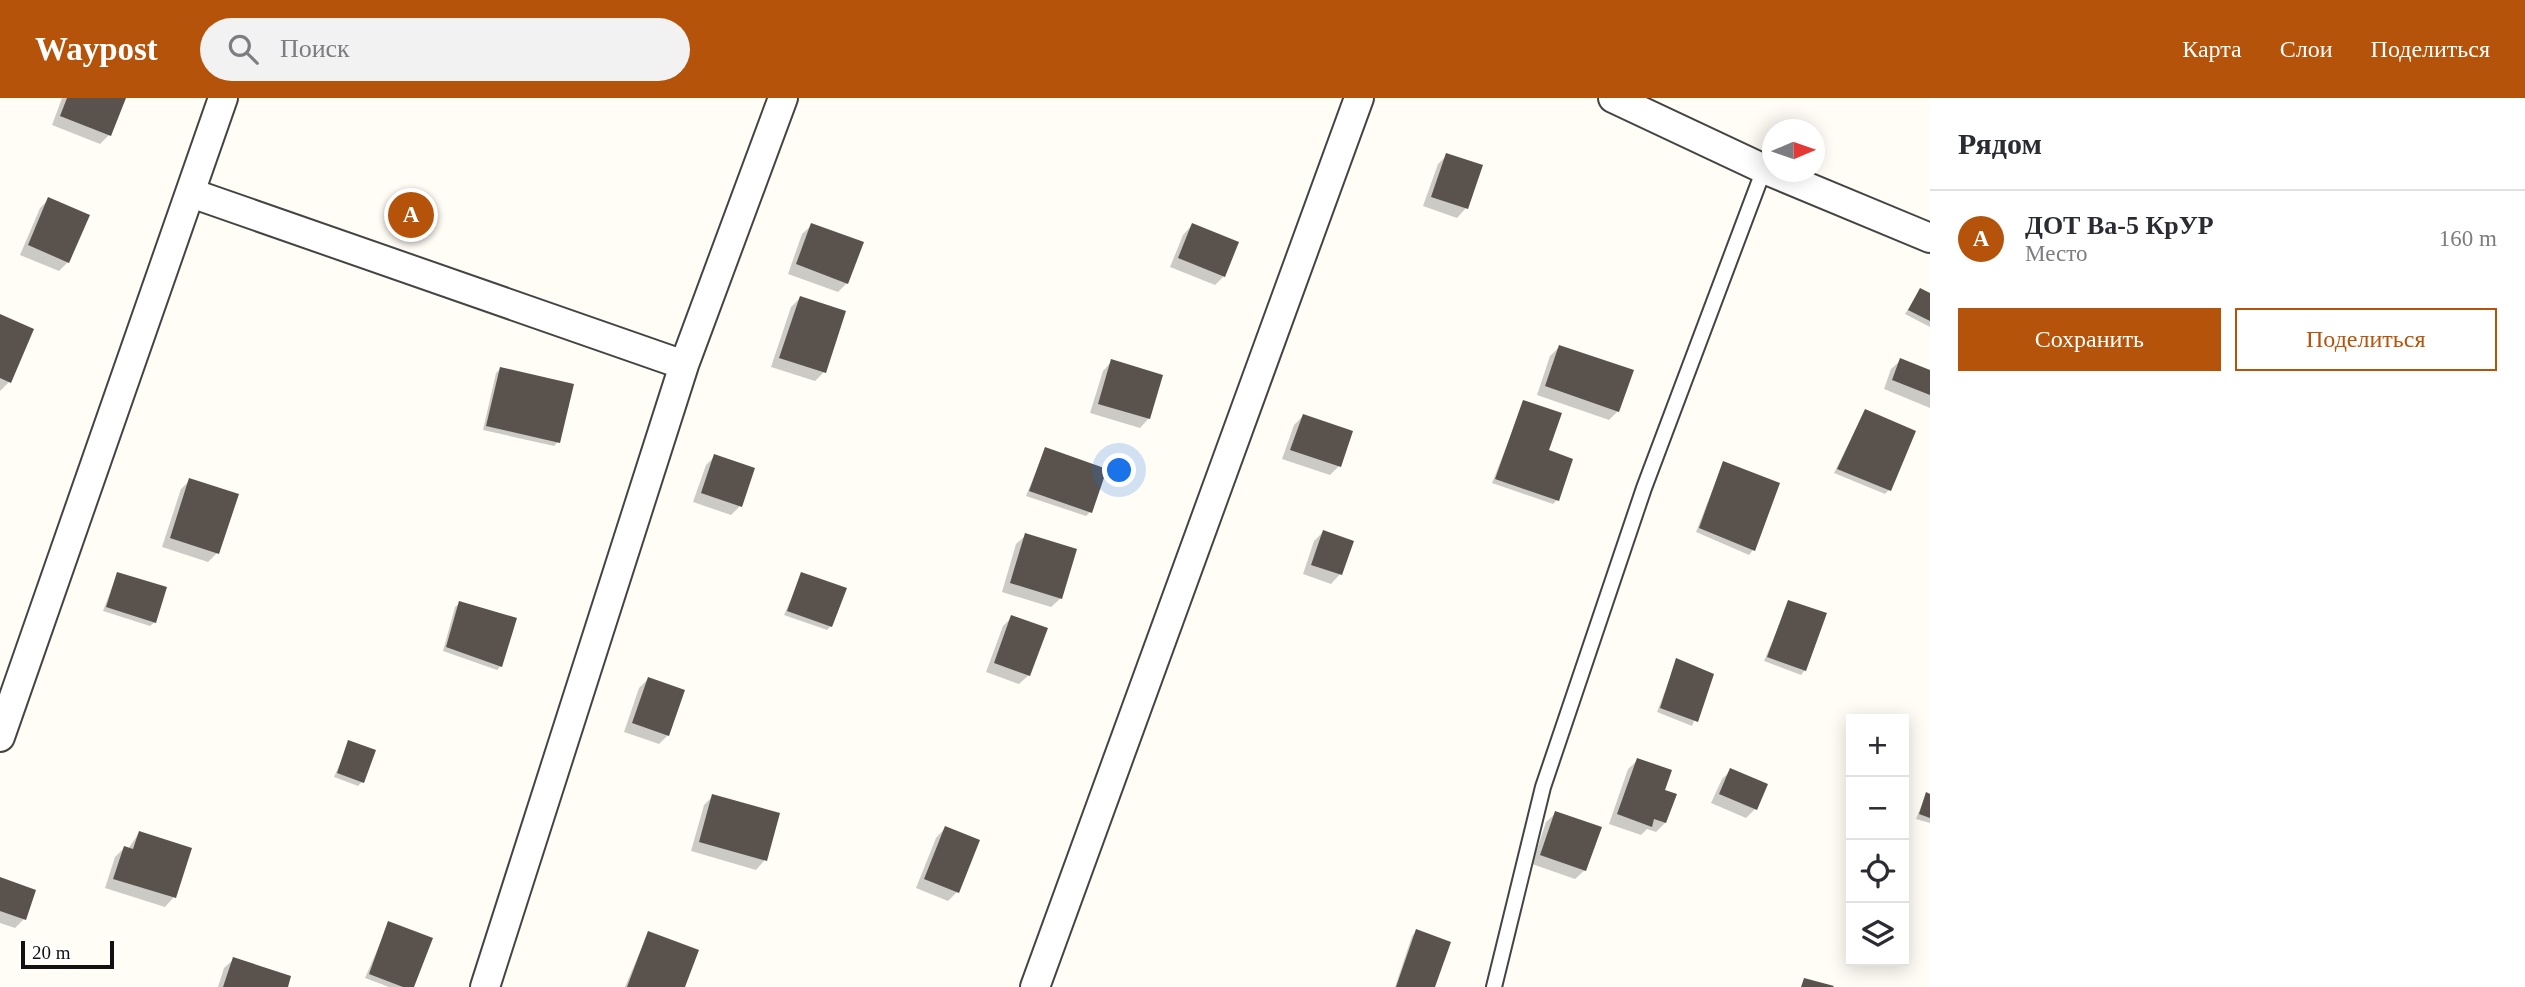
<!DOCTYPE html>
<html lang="ru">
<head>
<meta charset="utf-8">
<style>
  :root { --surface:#fff; --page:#f2f2f3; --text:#2b2b33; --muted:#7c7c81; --line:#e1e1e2; --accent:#b45309 }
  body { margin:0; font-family:Georgia,serif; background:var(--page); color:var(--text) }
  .controls { position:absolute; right:21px; bottom:21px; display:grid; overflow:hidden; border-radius:0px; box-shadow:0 4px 18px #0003 }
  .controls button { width:63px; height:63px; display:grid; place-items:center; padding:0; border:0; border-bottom:2px solid var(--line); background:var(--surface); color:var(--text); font:35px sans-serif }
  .compass { position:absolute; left:1762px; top:21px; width:63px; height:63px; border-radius:50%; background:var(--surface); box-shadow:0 4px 18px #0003; rotate:88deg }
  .scale { position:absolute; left:21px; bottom:18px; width:93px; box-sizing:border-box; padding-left:7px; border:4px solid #111; border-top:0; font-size:19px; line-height:24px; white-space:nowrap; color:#111; -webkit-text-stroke:5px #fff; paint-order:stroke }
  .you { position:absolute; left:1120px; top:373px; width:24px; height:24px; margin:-18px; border:5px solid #fff; border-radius:50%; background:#1a73e8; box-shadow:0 0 0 10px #1a73e833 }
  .badge { display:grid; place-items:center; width:46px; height:46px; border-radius:50%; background:var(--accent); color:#fff; font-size:23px; font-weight:700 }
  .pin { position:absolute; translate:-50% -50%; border:4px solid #fff; box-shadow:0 2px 7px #0006 }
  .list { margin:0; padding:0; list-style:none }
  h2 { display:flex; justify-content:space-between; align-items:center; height:91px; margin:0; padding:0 28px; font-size:30px }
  h2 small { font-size:23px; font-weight:400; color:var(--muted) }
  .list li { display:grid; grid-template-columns:46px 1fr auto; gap:21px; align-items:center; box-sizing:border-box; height:98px; padding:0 28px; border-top:2px solid var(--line) }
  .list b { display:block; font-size:26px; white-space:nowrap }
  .list p { margin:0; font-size:23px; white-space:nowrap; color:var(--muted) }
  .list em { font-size:23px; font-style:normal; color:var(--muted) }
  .actions { display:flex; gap:14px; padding:21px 28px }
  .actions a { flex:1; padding:16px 0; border:2px solid var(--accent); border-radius:0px; text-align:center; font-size:24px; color:var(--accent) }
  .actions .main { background:var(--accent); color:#fff }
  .icon { flex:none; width:38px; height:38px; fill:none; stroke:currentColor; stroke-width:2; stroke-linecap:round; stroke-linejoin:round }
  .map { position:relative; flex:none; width:1930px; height:889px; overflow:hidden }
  header { display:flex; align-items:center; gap:42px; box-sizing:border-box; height:98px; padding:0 35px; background:var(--accent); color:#fff }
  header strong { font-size:33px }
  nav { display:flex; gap:38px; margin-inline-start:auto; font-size:24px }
  .search { width:490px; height:63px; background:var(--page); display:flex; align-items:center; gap:18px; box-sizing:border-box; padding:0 24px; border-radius:38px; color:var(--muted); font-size:26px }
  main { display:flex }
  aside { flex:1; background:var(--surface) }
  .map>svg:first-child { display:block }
  .shadow { fill:#0003 }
  .building { fill:#5a524d }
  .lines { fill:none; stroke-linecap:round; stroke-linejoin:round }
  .lane-casing { stroke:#444; stroke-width:18 }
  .street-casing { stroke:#444; stroke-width:32 }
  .lane { stroke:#fff; stroke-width:14 }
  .street { stroke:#fff; stroke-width:28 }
</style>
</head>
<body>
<header>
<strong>Waypost</strong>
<div class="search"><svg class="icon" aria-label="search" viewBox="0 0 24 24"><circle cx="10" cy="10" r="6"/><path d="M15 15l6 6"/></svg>Поиск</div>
<nav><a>Карта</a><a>Слои</a><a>Поделиться</a></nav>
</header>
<main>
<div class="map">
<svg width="1930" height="889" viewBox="0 0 1930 889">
  <rect width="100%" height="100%" fill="#fffdf5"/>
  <!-- shadow -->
  <path class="shadow" d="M62 0H124L109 37 100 46 52 27Z
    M1447 57 1480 68 1466 110 1457 120 1423 108 1438 66Z
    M49 101 68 164 59 173 20 157 40 110Z
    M812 127 847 185 838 194 788 176 802 136Z
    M1192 127 1224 178 1215 187 1170 169 1183 137Z
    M1920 192 1930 197V229L1905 216Z
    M800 200 824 274 815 283 771 269 791 209Z
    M0 218 9 284 0 293Z
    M1559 249 1618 313 1609 322 1537 297 1550 258Z
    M1901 262 1930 273V310L1884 291 1891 271Z
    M1112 263 1149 320 1140 330 1090 315 1103 273Z
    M500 271 558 344 554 348 483 332 496 275Z
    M1524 304 1546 353 1557 402 1553 406 1492 385Z
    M1865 313 1889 392 1885 396 1834 375Z
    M1303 318 1339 368 1330 377 1282 361 1294 327Z
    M1045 351 1090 414 1086 418 1026 398Z
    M715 358 740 408 731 417 693 404 706 367Z
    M1723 365 1753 452 1749 457 1696 434Z
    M190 382 217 455 208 464 162 449 181 391Z
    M1323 434 1340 476 1331 486 1303 476 1314 443Z
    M1026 437 1061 500 1051 509 1002 494 1016 446Z
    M117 476 155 524 150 528 103 513Z
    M802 476 831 528 827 532 784 517Z
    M1789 504 1805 572 1801 577 1764 563Z
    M460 505 501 568 497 572 443 553 455 509Z
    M1012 519 1029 577 1019 586 986 574 1003 528Z
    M1677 562 1712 577 1692 628 1657 614Z
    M648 581 668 637 659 646 624 634 639 590Z
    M349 645 362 684 358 688 334 679Z
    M1638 662 1663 693 1665 725 1656 734 1647 731 1641 737 1609 726 1628 671Z
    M1731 672 1755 711 1746 720 1711 705 1722 681Z
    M1926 696 1930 697V725L1916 721Z
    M713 698 765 762 756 772 691 753 704 707Z
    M1556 715 1585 772 1575 781 1532 766 1546 724Z
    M945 730 957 794 948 803 916 790 936 740Z
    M139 735 190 751 174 799 165 809 105 790 115 759 124 750 128 751Z
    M0 781 24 821 15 830 0 825Z
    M389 825 412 889H389L365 880Z
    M1416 834 1433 889H1395L1412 838Z
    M648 835 684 889H625Z
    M234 861 286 889H218L224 870Z"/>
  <!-- building -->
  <path class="building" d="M67 0H126L111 38 60 18Z
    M1446 55 1483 67 1468 111 1431 99Z
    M48 99 90 117 69 165 28 147Z
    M811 125 864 144 848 186 796 166Z
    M1192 125 1239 144 1225 179 1178 160Z
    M1920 190 1930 195V223L1908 212Z
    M800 198 846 213 826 275 779 260Z
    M0 216 34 231 11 285 0 280Z
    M1559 247 1634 272 1619 314 1545 288Z
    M1900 260 1930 272V297L1892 282Z
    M1111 261 1163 277 1150 321 1098 306Z
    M500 269 574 286 560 345 486 328Z
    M1523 302 1562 315 1549 352 1573 361 1559 403 1495 381Z
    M1865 311 1916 333 1891 393 1837 371Z
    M1303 316 1353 333 1341 369 1290 352Z
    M1045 349 1107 371 1092 415 1029 393Z
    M714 356 755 370 742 409 701 395Z
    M1723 363 1780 385 1755 453 1699 430Z
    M189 380 239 396 219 456 170 440Z
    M1323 432 1354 443 1342 477 1311 467Z
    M1025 435 1077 451 1062 501 1010 485Z
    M117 474 167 489 156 525 106 509Z
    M801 474 847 490 832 529 787 513Z
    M1788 502 1827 515 1806 573 1767 559Z
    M459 503 517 520 502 569 446 549Z
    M1011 517 1048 530 1030 578 994 565Z
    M1676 560 1714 576 1698 624 1660 610Z
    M648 579 685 592 669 638 632 625Z
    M348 642 376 652 364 685 337 675Z
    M1637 660 1672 672 1665 692 1677 696 1666 725 1654 721 1652 729 1617 716Z
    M1730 670 1768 686 1757 712 1719 696Z
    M1926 694 1930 696V720L1919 716Z
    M712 696 780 715 767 763 699 744Z
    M1555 713 1602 729 1586 773 1540 757Z
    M945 728 980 742 959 795 924 781Z
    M139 733 192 750 176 800 113 781 124 748 133 751Z
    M0 779 36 792 26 822 0 813Z
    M388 823 433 840 414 889H403L369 876Z
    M1416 831 1451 844 1435 889H1396Z
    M648 833 699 852 685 889H627Z
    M233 859 291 878 288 889H223Z
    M1804 880 1834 888 1833 889H1801Z"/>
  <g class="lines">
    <defs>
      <path id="lane" d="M1494 889 1543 689 1644 390 1764 71"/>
      <path id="street" d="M1613 0 1764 71 1930 140
        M191 95 684 267
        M0 639 223 0
        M485 889 684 267 783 0
        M1035 889 1359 0"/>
    </defs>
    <!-- lane casing -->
    <use href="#lane" class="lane-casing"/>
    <!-- street casing -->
    <use href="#street" class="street-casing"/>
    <!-- lane -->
    <use href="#lane" class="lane"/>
    <!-- street -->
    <use href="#street" class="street"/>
  </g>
</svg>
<div class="controls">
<button>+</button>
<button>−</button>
<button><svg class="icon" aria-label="locate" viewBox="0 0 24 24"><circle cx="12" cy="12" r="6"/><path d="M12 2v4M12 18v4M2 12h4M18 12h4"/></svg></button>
<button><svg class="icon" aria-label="layers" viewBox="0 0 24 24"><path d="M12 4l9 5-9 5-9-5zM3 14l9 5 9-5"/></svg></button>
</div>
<svg class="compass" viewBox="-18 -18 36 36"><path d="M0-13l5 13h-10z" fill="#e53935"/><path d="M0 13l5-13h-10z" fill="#7c7c81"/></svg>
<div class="scale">20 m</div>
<div class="you"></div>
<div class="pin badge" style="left:411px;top:117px">A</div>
</div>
<aside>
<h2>Рядом<small></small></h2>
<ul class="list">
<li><span class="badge">A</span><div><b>ДОТ Ва-5 КрУР</b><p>Место</p></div><em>160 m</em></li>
</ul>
<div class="actions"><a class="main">Сохранить</a><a>Поделиться</a></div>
</aside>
</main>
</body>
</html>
